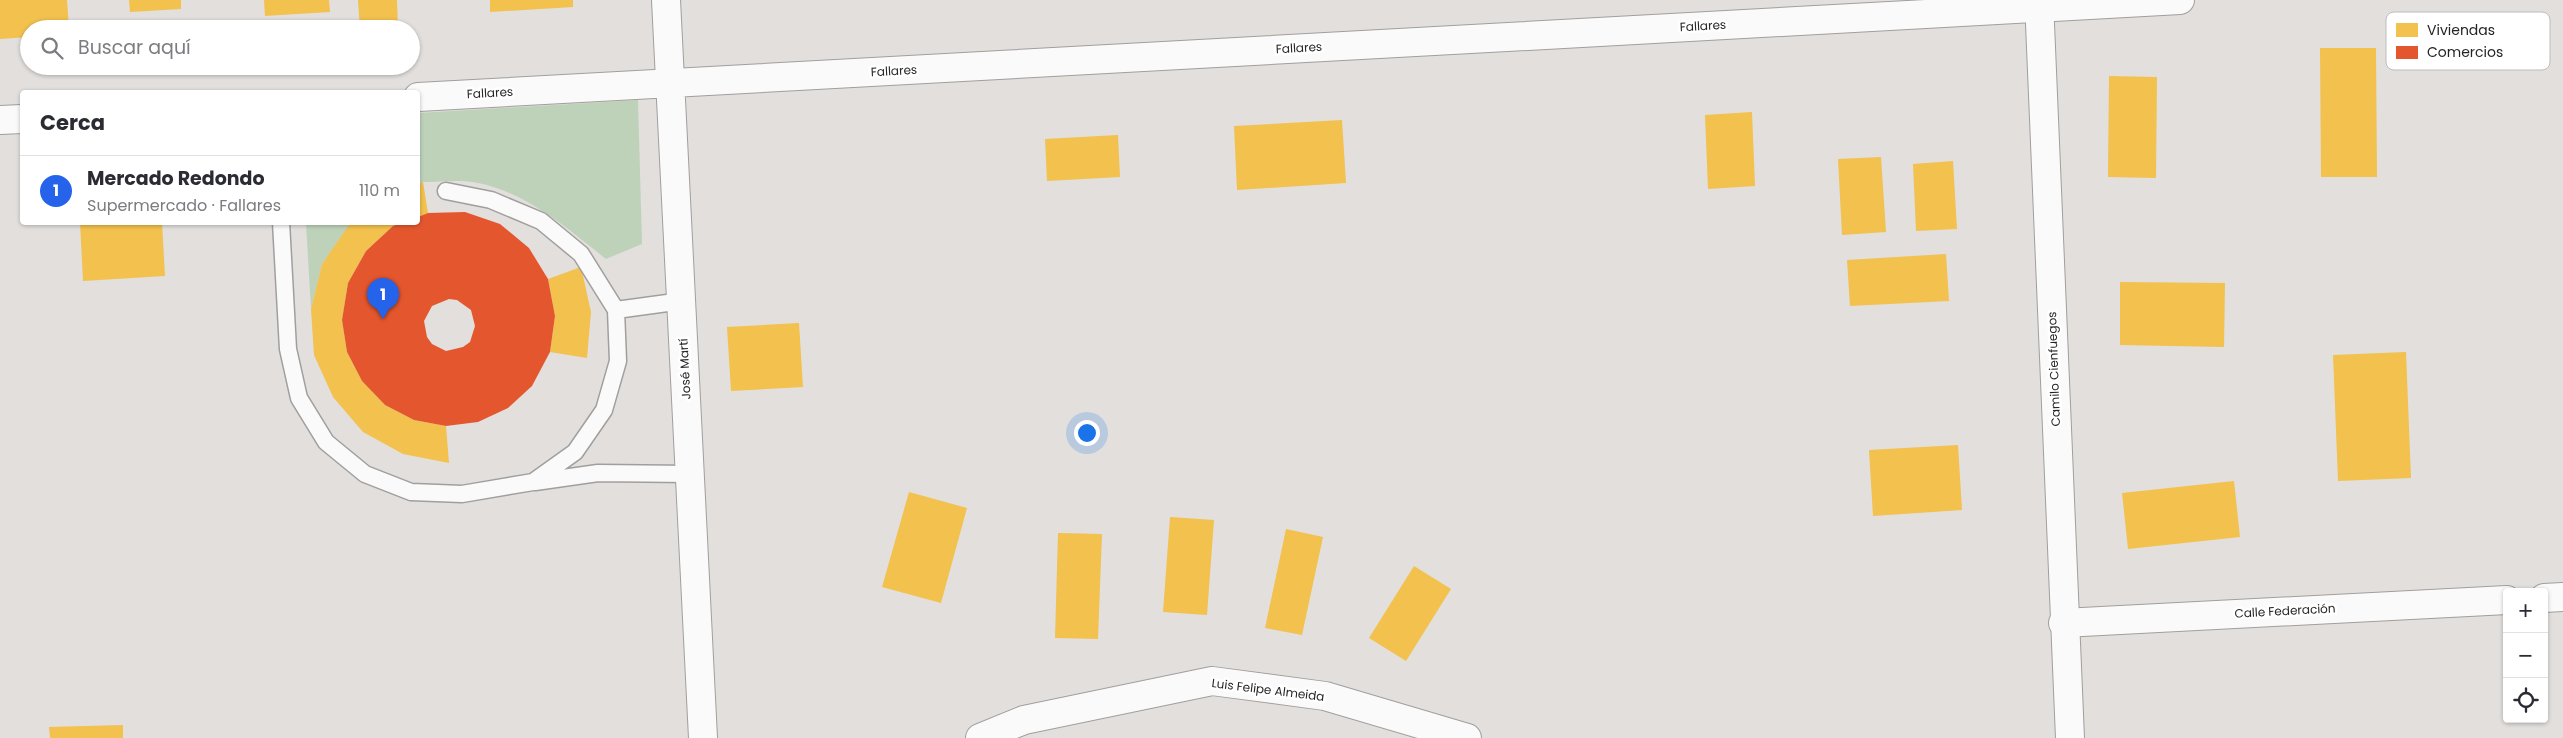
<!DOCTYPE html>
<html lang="es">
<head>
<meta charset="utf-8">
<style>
  :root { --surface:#fff; --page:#f2f2f3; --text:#2b2b33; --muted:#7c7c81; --line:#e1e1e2; --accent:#2563eb }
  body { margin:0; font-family:Poppins,sans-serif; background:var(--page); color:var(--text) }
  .controls { position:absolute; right:15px; bottom:15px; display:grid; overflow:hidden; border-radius:5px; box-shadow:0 1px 4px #0004 }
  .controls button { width:45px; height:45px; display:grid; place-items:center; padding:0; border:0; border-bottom:1px solid var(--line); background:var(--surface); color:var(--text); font:25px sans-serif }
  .you { position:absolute; left:1086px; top:432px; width:18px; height:18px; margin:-12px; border:4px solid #fff; border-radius:50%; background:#1a73e8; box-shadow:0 0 0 8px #1a73e833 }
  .badge { display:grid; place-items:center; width:32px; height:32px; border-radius:50%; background:var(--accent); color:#fff; font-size:16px; font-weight:700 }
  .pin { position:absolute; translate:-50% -41px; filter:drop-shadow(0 1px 2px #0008) }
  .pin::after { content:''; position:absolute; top:26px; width:18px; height:15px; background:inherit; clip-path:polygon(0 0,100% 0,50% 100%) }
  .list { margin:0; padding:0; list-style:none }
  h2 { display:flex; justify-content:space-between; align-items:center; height:65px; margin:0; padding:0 20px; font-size:21px }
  h2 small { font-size:16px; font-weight:400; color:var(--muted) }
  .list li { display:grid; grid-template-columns:32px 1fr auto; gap:15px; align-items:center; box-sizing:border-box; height:70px; padding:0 20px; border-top:1px solid var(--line) }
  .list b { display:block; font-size:19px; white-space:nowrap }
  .list p { margin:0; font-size:16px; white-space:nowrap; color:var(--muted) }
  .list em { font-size:16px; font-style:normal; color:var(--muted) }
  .icon { flex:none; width:28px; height:28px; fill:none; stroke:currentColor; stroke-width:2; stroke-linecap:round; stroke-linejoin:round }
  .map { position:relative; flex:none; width:2563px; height:738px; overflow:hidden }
  .search { position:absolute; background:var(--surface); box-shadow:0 1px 4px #0004; left:20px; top:20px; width:400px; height:55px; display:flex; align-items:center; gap:12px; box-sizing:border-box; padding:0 18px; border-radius:28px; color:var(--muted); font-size:19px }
  .panel { position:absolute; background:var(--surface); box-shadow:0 1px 4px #0004; left:20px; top:90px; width:400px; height:135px; border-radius:5px }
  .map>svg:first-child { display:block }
  .green { fill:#bed2ba }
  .homes { fill:#f2c14e }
  .shops { fill:#e4572e; fill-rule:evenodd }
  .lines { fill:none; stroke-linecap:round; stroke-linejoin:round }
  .lane-casing { stroke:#a19f9d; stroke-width:19 }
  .street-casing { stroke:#a19f9d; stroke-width:30 }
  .secondary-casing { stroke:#a19f9d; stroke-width:30 }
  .lane { stroke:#fbfafa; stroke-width:16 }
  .street { stroke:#fbfafa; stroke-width:28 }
  .secondary { stroke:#fbfafa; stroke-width:28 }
  .labels { text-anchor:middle; stroke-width:5; stroke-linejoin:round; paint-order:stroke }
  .street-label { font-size:12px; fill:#262423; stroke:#fff }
  .key { fill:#fff; stroke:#bebdbd; stroke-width:1 }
  .key-label { font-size:14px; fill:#262423 }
</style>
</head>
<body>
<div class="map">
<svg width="2563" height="738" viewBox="0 0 2563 738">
  <rect width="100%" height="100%" fill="#e2dfdd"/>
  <!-- green -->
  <path class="green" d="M638 100 642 244 606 259C568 229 526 192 478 183 461 179 441 182 423 182L418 184V113Z
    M306 223H351L322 264 311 309Z"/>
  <!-- homes -->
  <path class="homes" d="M0 0H67L69 29H29V37L0 39Z
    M129 0H181V9L130 12Z
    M264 0H329L330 12 265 16Z
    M358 0H397L398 29H360Z
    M490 0H573V7L490 12Z
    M2320 48H2376L2377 177H2321Z
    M2109 76 2157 77 2156 178 2108 177Z
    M1752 112 1755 186 1708 189 1705 115Z
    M1342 120 1346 183 1237 190 1234 126Z
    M1118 135 1120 177 1047 181 1045 139Z
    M1881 157 1886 232 1842 235 1838 159Z
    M1953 161 1957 229 1916 231 1913 164Z
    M423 182 428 213 418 217V184Z
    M80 222H162L165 276 83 281Z
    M351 222 402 223 393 226 366 251 348 283 342 320 347 352 362 381 385 405 414 420 446 426 449 463 403 454 363 432 333 397 314 355 311 309 322 264Z
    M1946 254 1949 301 1850 306 1847 260Z
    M581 267 591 312 587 358 550 352 555 316 548 279Z
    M2120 282 2225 283 2224 347 2120 345Z
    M799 323 803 387 731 391 727 327Z
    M2406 352 2411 478 2338 481 2333 355Z
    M1958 445 1962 510 1873 516 1869 450Z
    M2234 481 2240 537 2128 549 2122 493Z
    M909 492 967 508 941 603 882 587Z
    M1170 517 1214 520 1207 615 1163 612Z
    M1286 529 1323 537 1302 635 1265 628Z
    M1058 533 1102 534 1098 639 1055 638Z
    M1414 566 1451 589 1406 661 1369 638Z
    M123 725V738H50L49 727Z"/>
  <!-- shops -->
  <path class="shops" d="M465 212 500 224 529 248 548 279 555 316 550 352 532 386 508 408 478 422 446 426 414 420 385 405 362 381 347 352 342 320 348 283 366 251 393 226 403 222H418V217L428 213ZM449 299 457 300 471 310 475 326 470 342 463 347 446 351 432 344 427 337 424 321 432 306Z"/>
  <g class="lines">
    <defs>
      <path id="lane" d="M281 222 288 349 299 398 326 442 365 474 411 492 462 494 533 482 575 452 604 410 618 361 616 310 581 254 541 221 491 200 446 191
        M616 310 682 301
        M535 482 598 473 690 474"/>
      <path id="street" d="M666 0 703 738
        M418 97 2180 0
        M0 120 22 119
        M2544 598 2563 597
        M2063 623 2507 600
        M980 738 1024 720 1212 681 1325 696 1467 738"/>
      <path id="secondary" d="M2039 0 2070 738"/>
    </defs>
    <!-- lane casing -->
    <use href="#lane" class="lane-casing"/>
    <!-- street casing -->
    <use href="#street" class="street-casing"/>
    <!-- secondary casing -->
    <use href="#secondary" class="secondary-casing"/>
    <!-- lane -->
    <use href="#lane" class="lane"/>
    <!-- street -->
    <use href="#street" class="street"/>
    <!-- secondary -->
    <use href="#secondary" class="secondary"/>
  </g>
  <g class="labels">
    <!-- street labels -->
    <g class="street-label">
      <text transform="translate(1703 26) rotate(-3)" y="4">Fallares</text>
      <text transform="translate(1299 48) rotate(-3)" y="4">Fallares</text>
      <text transform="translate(894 71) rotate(-3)" y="4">Fallares</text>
      <text transform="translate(490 93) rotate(-3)" y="4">Fallares</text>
      <text transform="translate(685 369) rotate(-93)" y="4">José Martí</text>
      <text transform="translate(2054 369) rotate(-92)" y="4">Camilo Cienfuegos</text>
      <text transform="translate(2285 611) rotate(-3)" y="4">Calle Federación</text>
      <text transform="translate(1268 690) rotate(7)" y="4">Luis Felipe Almeida</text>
    </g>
  </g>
  <!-- legend -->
  <rect x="2386" y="12" width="164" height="58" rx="8" class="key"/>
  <rect x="2396" y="23" width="22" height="14" fill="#f2c14e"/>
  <rect x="2396" y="46" width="22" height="13" fill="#e4572e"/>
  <g class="key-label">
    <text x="2427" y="35">Viviendas</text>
    <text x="2427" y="57">Comercios</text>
  </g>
</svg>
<div class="controls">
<button>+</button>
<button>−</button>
<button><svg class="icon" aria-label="locate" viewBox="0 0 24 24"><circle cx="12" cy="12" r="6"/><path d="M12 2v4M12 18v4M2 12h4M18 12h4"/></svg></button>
</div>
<div class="you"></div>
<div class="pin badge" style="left:383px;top:319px">1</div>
<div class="search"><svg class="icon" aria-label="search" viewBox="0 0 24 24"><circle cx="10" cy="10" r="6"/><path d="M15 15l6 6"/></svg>Buscar aquí</div>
<section class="panel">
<h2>Cerca<small></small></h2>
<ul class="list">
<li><span class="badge">1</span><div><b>Mercado Redondo</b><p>Supermercado · Fallares</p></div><em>110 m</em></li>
</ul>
</section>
</div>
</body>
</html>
